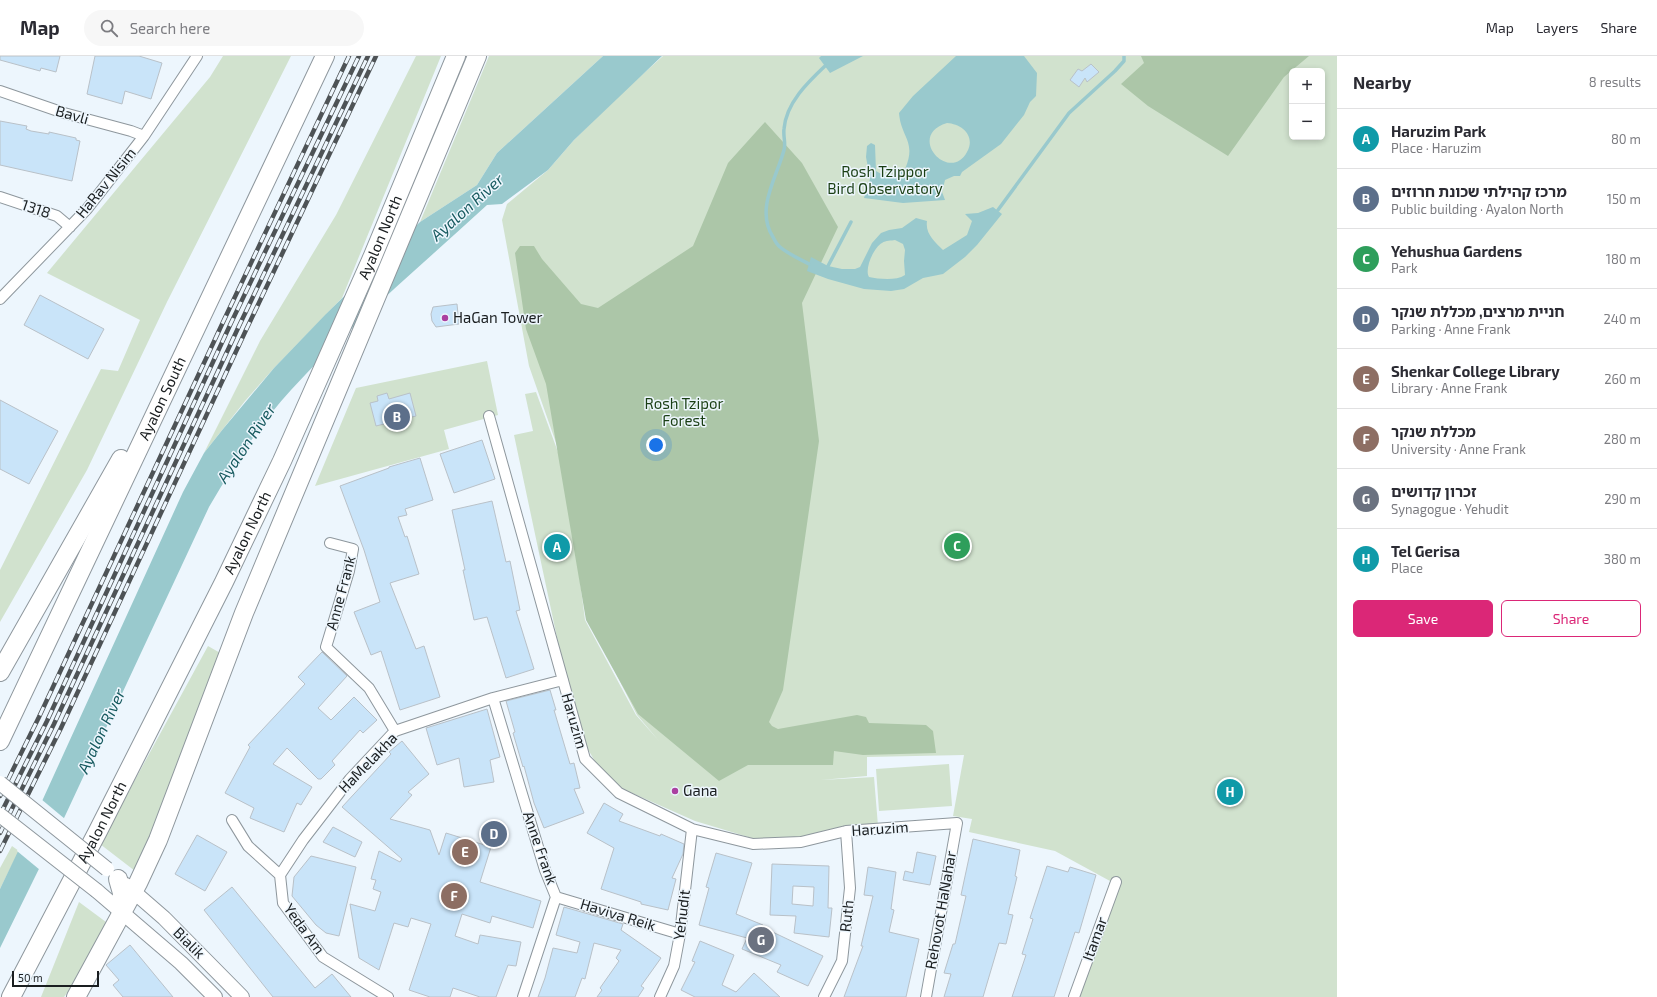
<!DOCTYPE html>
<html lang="en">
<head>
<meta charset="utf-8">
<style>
  :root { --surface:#fff; --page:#f7f7f7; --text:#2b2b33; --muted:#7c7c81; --line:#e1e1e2; --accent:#db2777 }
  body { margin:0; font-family:"Exo 2","Noto Sans Hebrew",sans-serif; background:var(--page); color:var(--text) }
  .controls { position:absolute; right:12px; top:12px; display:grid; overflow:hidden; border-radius:6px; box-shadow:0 2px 6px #0003 }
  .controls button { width:36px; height:36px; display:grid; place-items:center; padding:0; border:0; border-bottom:1px solid var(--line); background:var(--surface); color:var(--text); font:20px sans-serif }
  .scale { position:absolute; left:12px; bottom:10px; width:87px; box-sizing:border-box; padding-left:4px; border:2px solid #1a1e20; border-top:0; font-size:11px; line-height:14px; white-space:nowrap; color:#1a1e20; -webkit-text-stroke:3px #edf6fd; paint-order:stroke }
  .you { position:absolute; left:656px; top:389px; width:14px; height:14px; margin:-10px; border:3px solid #fff; border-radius:50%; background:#1a73e8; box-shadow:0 0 0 6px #1a73e833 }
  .badge { display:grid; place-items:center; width:26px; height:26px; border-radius:50%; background:var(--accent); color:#fff; font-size:13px; font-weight:700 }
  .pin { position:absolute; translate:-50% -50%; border:2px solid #fff; box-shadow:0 1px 4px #0006 }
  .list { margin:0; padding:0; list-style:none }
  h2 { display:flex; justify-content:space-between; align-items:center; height:52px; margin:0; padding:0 16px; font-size:17px }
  h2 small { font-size:13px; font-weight:400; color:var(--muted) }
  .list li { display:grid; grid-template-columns:26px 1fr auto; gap:12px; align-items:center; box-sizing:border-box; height:60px; padding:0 16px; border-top:1px solid var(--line) }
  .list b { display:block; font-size:15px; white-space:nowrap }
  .list p { margin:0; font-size:13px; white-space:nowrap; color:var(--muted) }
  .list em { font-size:13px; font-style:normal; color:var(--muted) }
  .actions { display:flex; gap:8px; padding:12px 16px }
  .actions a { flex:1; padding:9px 0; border:1px solid var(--accent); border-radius:6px; text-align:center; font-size:14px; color:var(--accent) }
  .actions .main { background:var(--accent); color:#fff }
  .icon { flex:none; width:22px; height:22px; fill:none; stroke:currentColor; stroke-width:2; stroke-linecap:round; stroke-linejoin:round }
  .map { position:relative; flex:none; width:1337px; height:941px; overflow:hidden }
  header { display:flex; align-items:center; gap:24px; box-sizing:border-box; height:56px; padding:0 20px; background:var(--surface); border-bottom:1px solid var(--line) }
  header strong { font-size:19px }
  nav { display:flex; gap:22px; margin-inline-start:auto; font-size:14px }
  .search { width:280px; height:36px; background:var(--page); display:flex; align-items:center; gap:10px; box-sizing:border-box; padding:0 14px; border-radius:22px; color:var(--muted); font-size:15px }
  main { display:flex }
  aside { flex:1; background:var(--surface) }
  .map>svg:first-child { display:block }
  .green { fill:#d1e2ce; fill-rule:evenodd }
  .forest { fill:#acc6a8 }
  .water { fill:#99c9cd; fill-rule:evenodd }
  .pier { fill:#edf6fd }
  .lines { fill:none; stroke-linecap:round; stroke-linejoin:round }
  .stream { stroke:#99c9cd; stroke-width:3.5 }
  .building { fill:#c9e4f9; stroke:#b9c1c8; fill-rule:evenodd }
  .street-casing { stroke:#8e979d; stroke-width:12 }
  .secondary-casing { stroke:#8e979d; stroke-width:16 }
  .highway-casing { stroke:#8e979d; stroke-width:20 }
  .street { stroke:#fff; stroke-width:10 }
  .secondary { stroke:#fff; stroke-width:14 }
  .highway { stroke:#fff; stroke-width:18 }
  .rail-casing { stroke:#4e5356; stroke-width:4.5 }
  .rail { stroke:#edf6fd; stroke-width:3; stroke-dasharray:9; stroke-linecap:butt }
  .secondary-bridge-casing { stroke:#8e979d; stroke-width:16; stroke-linecap:butt }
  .secondary-bridge { stroke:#fff; stroke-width:14 }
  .poi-dot { fill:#aa3fa0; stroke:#edf6fd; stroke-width:1.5 }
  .labels { text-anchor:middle; stroke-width:3; stroke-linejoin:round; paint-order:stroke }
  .street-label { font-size:15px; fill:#1a1e20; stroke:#edf6fd }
  .park-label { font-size:15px; fill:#193e13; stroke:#edf6fd }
  .poi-label { font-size:15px; fill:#1a1e20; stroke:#edf6fd; text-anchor:start }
  .water-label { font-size:16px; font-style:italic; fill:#175a5f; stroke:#edf6fd }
</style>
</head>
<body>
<header>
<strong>Map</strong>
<div class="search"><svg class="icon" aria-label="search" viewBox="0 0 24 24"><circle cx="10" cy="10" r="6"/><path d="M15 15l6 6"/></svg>Search here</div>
<nav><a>Map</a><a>Layers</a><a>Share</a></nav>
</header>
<main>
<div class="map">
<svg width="1337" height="941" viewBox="0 0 1337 941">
  <rect width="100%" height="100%" fill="#edf6fd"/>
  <!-- green -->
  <path class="green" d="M223 0H291L167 246 87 414 0 566V514L101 313 118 315 140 264 47 217 210 21Z
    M416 0H441L342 242 274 312 245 345 204 397 260 285 336 159Z
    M489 0H603L497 97 477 129 420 166Z
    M663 0H1337V941H1078L1110 825 1055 795 969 776 972 763 953 760 964 699 867 701V720L821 724 874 721 878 770 799 783H755L695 765 623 733 613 726 596 707 586 690 566 624 514 379 533 375 525 338 536 336 566 418 585 564 636 659 659 685 637 659 588 563 567 418 529 310 502 164 507 148 548 114 574 84 625 34ZM1292 15H1322V81H1292Z
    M487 305 498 359 444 374 449 393 315 430 356 332Z
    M208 590 222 598 161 756 135 815 100 788Z
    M949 708 952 750 879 755 876 713Z
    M12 790 19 795 0 833V812Z
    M79 846 106 866 77 923 64 941H41Z"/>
  <!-- forest -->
  <path class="forest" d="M1141 0H1309L1284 21 1228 100 1148 50 1121 28 1144 7Z
    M765 66 802 107 838 171 802 247 819 385 783 634 769 666 772 670 778 673 857 659 866 661 869 667 926 669 933 675 936 697 863 699 834 695 833 709H748L719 725 638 658 586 564 546 328 526 273 515 197 520 190H534L542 203 581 248 598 252 693 190 728 107Z"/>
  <!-- water -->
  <path class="water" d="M603 0H662L574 84 548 114 502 148 487 149C421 210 351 268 291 334 259 369 233 410 209 451L65 760 0 892V833L43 743 183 436 204 397 223 373 274 312 325 259 420 166 477 129 497 97Z
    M821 0H863L830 17 819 2Z
    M956 0H1024L1037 17 1036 40 1030 46 1024 59 1001 88 962 116 960 120H954L945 124 942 136 945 144 903 147 864 142 870 123 866 101 867 90 871 87 875 89 876 115C887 122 895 120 905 113 917 85 901 82 899 57L913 40ZM947 67C962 68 976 80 967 96 950 128 905 80 947 67Z
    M993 151 1002 158 977 189 965 201 943 218 923 222 904 233 891 235 864 233 828 223 807 215 811 201 828 210 842 213H855L860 211 872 187 881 177 889 174 902 172 916 162 927 165C925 178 935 186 943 194L967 179 972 165 965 158 978 157ZM895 184 903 188 905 194 904 205 905 219C896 225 879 223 869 221 864 213 874 191 882 187 886 184 891 185 895 184Z"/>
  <!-- pier -->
  <path class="pier" d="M41 743 65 763 40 814 17 795Z"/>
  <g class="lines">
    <!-- stream -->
    <path class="stream" d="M998 154 1069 57 1115 15 1124 5V0
      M809 208C800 203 788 198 780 191 777 189 775 185 773 181 755 153 777 121 784 94 786 87 783 80 784 73 786 47 808 26 825 10
      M828 210 851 166"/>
  </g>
  <!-- building -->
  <path class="building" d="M0 0H60L56 16 41 12 40 15 0 4Z
    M95 0H139L162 7 151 43 125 35 122 48 87 38Z
    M1091 8 1099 16 1087 26 1085 22 1079 31 1070 24 1078 13 1082 15Z
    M0 65 27 70 26 73 31 75 49 78V76L76 82V84L80 85 72 125 0 109Z
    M40 239 104 273 88 303 24 269Z
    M457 248 459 268 436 271 432 265 431 258 433 251Z
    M387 337 389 343 410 337 416 360 376 370 370 347 378 345 377 340Z
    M0 344 58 375 29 428 0 413Z
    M482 384 495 423 454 437 440 398Z
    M420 402 433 444 405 453 407 459 398 461 405 481 407 480 419 518 390 527 416 593 424 590 440 641 400 654 381 595 371 599 354 556 380 546 364 494 340 430 389 412V411Z
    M492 445 506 506 510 505 520 554 516 555 534 613 506 622 487 561 474 564 463 514H465L452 454Z
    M322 596 347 620 318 652 331 664 354 641 377 664 363 677 360 674 332 705 335 709 321 723H318L287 692 273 708 312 731 301 749 297 747 284 776 250 762 254 752 225 737 250 691 248 689 305 628 298 621Z
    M550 634 556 654H554L570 708 574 707 580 732 574 733 584 757 544 772 534 747 524 710 523 711 513 677 515 676 506 645Z
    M487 653 500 701 490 704 494 726 464 731 459 702 437 709 426 672Z
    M402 685 429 718 408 736 412 739 390 763 430 774 439 799 446 777 491 791 480 826 541 845 533 872 492 860 490 867 462 858 455 880 478 888 480 879 521 886 516 910 508 909 496 941H480L453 932 450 941H430L409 934 431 868 411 862 408 871 394 867 379 914 359 902 350 848 375 855 381 836 373 833 376 824 371 823 379 795 400 806 402 803 342 751 391 698 389 696Z
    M604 747 623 758 619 765 660 780 661 778 684 788 683 798 672 822 676 823 668 854 641 848V846L601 833 614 792 587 777Z
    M333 771 362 786 355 801 323 786Z
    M197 779 227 796 205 835 175 818Z
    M973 783 1020 794 1015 820 1017 821 1008 858 1013 859 1006 888 999 887 983 941H944L951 918 944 917 953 888H955L966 840 961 839Z
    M917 796 936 800 930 829 903 824 905 815 913 817Z
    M716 797 752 807 736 858 763 869 762 871 823 900 808 930 777 916 781 909 742 893 747 882 699 869 709 832 706 831Z
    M311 800 356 811 339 880 326 877 316 869 292 840 294 821Z
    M772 808 829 810 828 852H832L829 881 794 877 796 860 770 859ZM793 830 814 831 813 850 792 848Z
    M1047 810 1068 816 1070 811 1096 819 1079 877 1075 876 1054 941H1012L1026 899 1022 898 1033 863 1030 862Z
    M868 811 896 816 891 853 894 854 889 876 919 883 906 941H844L863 890H861L873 840 864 839Z
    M232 831 315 932 332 918 351 941H273L204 854Z
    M564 851 623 868 621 874 661 902 641 930 644 932 638 941H597L602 934 600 932 619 905 616 902 621 894 594 887 585 923 582 922 575 941H538L545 922 553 892 577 897 580 886 556 879Z
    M700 885 734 899 722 929 736 936 754 917 780 941H695L681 934 695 906 692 905Z
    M130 889 173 941H123L113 929 119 924 106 909Z"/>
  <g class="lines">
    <defs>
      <path id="street" d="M0 35 64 57 131 75 144 80
        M0 141 57 160 70 171
        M0 243 87 153 144 80 197 0
        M489 360 585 703 619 737 692 773 753 788 801 786 846 775 957 767 926 941
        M330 487 353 493 349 515 326 591 369 632 395 675
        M493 642 545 814 556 841 523 941
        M232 764 248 790 280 819 283 847 323 901 388 941
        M280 819 303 784 350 723 395 675 493 642 563 624
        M556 841 680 878
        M660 941 674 910 680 878 692 773
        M824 941 842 905 850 832 846 775
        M1074 941 1116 826"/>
      <path id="secondary" d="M126 829 164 862 242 941
        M97 835 181 907 215 941"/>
      <g id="highway">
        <path d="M0 616 121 403"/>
        <path id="s1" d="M0 685 325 0"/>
        <path d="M118 823 122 837 121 855"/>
        <path id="s2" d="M11 941 98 775 224 526 282 405 372 202 456 0"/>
        <path d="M76 941 138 827 158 784 244 557 477 0"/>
      </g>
    </defs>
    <!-- street casing -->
    <use href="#street" class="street-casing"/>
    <!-- secondary casing -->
    <use href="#secondary" class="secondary-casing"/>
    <!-- highway casing -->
    <use href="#highway" class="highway-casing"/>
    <!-- street -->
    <use href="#street" class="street"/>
    <!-- secondary -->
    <use href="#secondary" class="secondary"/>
    <!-- highway -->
    <use href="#highway" class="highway"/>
    <defs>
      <path id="rail" d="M0 740 39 661 224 264 349 0
        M0 759 47 665 231 267 359 0
        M0 777 54 668 239 270 368 0
        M0 795 61 672 246 274 376 0"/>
    </defs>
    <!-- rail casing -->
    <use href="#rail" class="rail-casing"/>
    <!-- rail -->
    <use href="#rail" class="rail"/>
    <defs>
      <path id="secondary-bridge" d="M0 727 107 813
        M0 759 97 835"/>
    </defs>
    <!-- secondary-bridge casing -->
    <use href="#secondary-bridge" class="secondary-bridge-casing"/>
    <!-- secondary-bridge -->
    <use href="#secondary-bridge" class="secondary-bridge"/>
  </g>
  <!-- markers -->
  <g class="poi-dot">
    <circle cx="445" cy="262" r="4"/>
    <circle cx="675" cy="735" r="4"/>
  </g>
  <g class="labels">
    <!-- street labels -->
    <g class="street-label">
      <text transform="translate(72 59) rotate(16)" y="5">Bavli</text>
      <text transform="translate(106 127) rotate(-51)" y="5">HaRav Nisim</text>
      <text transform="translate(36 153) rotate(19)" y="5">1318</text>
      <text dy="5" stroke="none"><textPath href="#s2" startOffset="845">Ayalon North</textPath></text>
      <text dy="5" stroke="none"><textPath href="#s1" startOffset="379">Ayalon South</textPath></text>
      <text dy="5" stroke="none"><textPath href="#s2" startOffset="521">Ayalon North</textPath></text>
      <text transform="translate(341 537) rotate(-75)" y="5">Anne Frank</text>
      <text transform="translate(574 665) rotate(74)" y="5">Haruzim</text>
      <text transform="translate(368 707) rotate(-46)" y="5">HaMelakha</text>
      <text dy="5" stroke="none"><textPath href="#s2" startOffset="197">Ayalon North</textPath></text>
      <text transform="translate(880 773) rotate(-4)" y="5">Haruzim</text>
      <text transform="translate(540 792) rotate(71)" y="5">Anne Frank</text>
      <text transform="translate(941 854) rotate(-80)" y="5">Rehovot HaNahar</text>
      <text transform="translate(618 859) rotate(17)" y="5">Haviva Reik</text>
      <text transform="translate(682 859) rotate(-83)" y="5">Yehudit</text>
      <text transform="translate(847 860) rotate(-84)" y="5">Ruth</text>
      <text transform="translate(304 873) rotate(54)" y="5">Yeda Am</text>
      <text transform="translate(1095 883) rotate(-70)" y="5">Itamar</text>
      <text transform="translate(189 887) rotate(45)" y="5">Bialik</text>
    </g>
    <!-- park labels -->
    <g class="park-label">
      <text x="885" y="121">Rosh Tzippor<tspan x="885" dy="17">Bird Observatory</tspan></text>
      <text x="684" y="353">Rosh Tzipor<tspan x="684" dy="17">Forest</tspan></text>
    </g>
    <!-- poi labels -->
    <g class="poi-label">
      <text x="453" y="267">HaGan Tower</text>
      <text x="683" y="740">Gana</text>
    </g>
    <!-- water labels -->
    <g class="water-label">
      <text transform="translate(467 151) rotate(-42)" y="6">Ayalon River</text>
      <text transform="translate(246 387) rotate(-56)" y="6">Ayalon River</text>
      <text transform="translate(101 675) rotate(-65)" y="6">Ayalon River</text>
    </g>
  </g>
</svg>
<div class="controls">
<button>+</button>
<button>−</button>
</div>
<div class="scale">50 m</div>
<div class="you"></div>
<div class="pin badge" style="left:557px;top:491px;background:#0f9aa8">A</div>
<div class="pin badge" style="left:397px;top:361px;background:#5c6f8a">B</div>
<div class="pin badge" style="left:957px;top:490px;background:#2e9e5b">C</div>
<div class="pin badge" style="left:494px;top:778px;background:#5c6f8a">D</div>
<div class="pin badge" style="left:465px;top:796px;background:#8d6e63">E</div>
<div class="pin badge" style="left:454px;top:840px;background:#8d6e63">F</div>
<div class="pin badge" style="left:761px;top:884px;background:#6b7280">G</div>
<div class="pin badge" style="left:1230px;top:736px;background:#0f9aa8">H</div>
</div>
<aside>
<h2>Nearby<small>8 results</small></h2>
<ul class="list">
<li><span class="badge" style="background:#0f9aa8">A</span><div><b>Haruzim Park</b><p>Place · Haruzim</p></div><em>80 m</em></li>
<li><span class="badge" style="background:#5c6f8a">B</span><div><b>מרכז קהילתי שכונת חרוזים</b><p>Public building · Ayalon North</p></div><em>150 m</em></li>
<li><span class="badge" style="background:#2e9e5b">C</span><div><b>Yehushua Gardens</b><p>Park</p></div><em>180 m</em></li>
<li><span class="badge" style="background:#5c6f8a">D</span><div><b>חניית מרצים, מכללת שנקר</b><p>Parking · Anne Frank</p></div><em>240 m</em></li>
<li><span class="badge" style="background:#8d6e63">E</span><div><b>Shenkar College Library</b><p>Library · Anne Frank</p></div><em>260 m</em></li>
<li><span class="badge" style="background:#8d6e63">F</span><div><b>מכללת שנקר</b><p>University · Anne Frank</p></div><em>280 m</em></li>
<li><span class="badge" style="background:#6b7280">G</span><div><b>זכרון קדושים</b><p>Synagogue · Yehudit</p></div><em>290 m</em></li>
<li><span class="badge" style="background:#0f9aa8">H</span><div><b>Tel Gerisa</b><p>Place</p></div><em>380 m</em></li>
</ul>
<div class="actions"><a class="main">Save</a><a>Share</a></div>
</aside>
</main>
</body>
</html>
